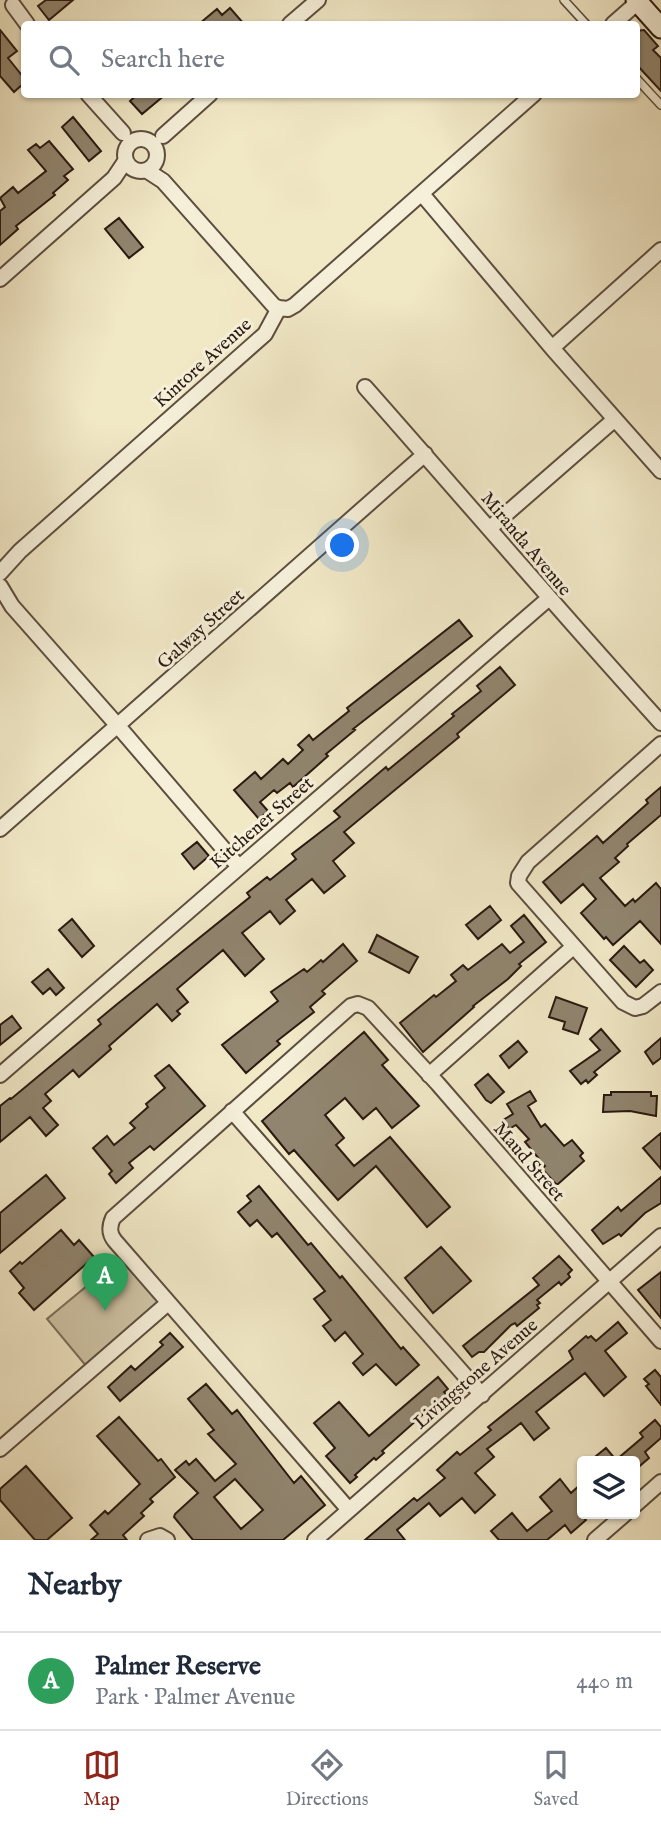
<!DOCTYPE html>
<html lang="en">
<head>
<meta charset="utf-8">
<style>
  :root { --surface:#fff; --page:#f6f6f7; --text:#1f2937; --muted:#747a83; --line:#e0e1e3; --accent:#8f2418 }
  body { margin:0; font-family:"IM FELL English",serif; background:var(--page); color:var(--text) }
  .controls { position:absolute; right:21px; bottom:21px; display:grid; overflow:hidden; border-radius:7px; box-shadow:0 2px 5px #0004 }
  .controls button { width:63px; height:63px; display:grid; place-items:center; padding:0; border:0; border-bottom:2px solid var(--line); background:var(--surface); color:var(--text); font:35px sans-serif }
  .you { position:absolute; left:343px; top:546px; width:24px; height:24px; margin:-18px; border:5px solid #fff; border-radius:50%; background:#1a73e8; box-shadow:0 0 0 10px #1a73e833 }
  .badge { display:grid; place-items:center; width:46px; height:46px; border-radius:50%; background:var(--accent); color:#fff; font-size:23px; font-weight:700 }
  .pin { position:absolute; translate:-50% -58px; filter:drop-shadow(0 2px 4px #0008) }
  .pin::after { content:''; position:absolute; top:37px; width:24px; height:21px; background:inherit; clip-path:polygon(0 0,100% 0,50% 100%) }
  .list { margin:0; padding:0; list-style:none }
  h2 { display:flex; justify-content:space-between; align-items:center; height:91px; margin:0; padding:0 28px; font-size:30px }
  h2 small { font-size:23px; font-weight:400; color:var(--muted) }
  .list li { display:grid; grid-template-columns:46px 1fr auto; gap:21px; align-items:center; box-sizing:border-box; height:98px; padding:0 28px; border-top:2px solid var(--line) }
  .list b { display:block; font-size:26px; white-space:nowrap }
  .list p { margin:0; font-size:23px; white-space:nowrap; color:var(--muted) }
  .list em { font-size:23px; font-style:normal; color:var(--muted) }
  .icon { flex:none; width:38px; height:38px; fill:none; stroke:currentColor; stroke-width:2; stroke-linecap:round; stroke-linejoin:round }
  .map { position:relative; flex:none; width:661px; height:1540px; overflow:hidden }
  .search { position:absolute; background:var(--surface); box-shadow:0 2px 5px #0004; left:21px; right:21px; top:21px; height:77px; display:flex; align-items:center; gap:18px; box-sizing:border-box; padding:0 24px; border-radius:7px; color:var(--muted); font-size:26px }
  .sheet { height:189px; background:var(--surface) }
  nav { display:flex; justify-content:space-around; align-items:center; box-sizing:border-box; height:98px; border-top:2px solid var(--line); background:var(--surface); font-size:19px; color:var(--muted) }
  nav a { display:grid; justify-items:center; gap:4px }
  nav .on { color:var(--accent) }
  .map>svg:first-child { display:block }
  .green { fill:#cfc5a7; stroke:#7c705c; stroke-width:2 }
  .building { fill:#91856f; stroke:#2a1a11; stroke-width:2; fill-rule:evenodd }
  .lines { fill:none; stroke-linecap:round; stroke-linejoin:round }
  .service-casing { stroke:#5c4e3e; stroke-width:10 }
  .minor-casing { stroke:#5c4e3e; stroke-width:18 }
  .secondary-casing { stroke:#2a1a11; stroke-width:23 }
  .service { stroke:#f6f0da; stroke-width:7 }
  .minor { stroke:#f6f0da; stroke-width:14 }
  .secondary { stroke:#f6f0da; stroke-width:19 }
  .labels { text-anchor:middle; stroke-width:6; stroke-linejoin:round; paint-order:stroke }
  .street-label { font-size:19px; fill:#2a1a11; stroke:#f6f0da }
</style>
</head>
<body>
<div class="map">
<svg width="661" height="1540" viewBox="0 0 661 1540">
  <rect width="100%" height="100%" fill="#f1e8c6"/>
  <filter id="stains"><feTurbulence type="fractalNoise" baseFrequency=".00286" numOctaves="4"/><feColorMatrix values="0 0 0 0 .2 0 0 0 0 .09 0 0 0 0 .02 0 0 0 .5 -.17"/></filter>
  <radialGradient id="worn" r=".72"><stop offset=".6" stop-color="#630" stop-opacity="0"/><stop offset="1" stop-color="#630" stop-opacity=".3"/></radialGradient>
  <!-- green -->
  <path class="green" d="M123 1256 164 1303 87 1367 47 1319Z"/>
  <!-- building -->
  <path class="building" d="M46 0H73L49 20 38 6Z
    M230 8 244 24H199L217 9 222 15Z
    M0 30 17 51 8 58 24 78V83L14 92 0 76Z
    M644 30 658 46 653 50 661 58V91L636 64V31Z
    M138 94H166L142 114 130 101Z
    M73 117 101 151 89 161 62 127Z
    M49 141 73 169 64 176 68 180 53 193 55 195 16 226 18 229 0 245V211L5 207 0 198 13 187 18 193 46 171 28 150 36 144 40 148Z
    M119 218 143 247 129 258 105 229Z
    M459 620 472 636 353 729 355 730 326 754 328 756 293 787 290 783 277 793 274 790 260 802 268 811 259 819 234 790 255 772 261 779 283 759 288 764 303 750 298 745 309 735 313 740 349 711 347 708Z
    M500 667 515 685 457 734 459 737 344 832 354 843 333 861 345 876 324 893 312 879 286 900 295 911 280 924 270 911 242 933 264 959 245 976 223 950 177 989 188 1002 177 1011 180 1014 172 1021 157 1004 109 1046 111 1049 79 1077 73 1070 45 1094 51 1101 43 1108 58 1125 46 1136 30 1117 0 1142V1106L10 1098 11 1099 101 1024 98 1020 116 1005 250 897 247 893 267 877 270 880 296 859 292 854 340 817 334 811 386 767 388 770 454 716 452 714 481 691 477 686Z
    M661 787V815L627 844 628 846 615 858 619 862 600 878 625 906 633 899 635 902 656 883 661 889V944L640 921 613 945 606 937 604 939 581 913 596 899 583 884 561 903 543 882 597 836 603 843 648 803 646 800Z
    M197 842 209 856 194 869 182 854Z
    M490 906 501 920 478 939 466 925Z
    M524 915 546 942 519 964 521 966 508 979 473 1006 474 1007 423 1052 400 1023 434 995 436 997 456 981 451 975 463 965 468 970 502 944 510 953 524 942 511 926Z
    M72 919 94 946 82 957 59 930Z
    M377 935 418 957 409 973 369 952Z
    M343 944 357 961 322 991 325 994 310 1007 314 1012 277 1041 280 1044 246 1073 222 1045 278 1001 271 992 304 969 307 972 321 960 323 962Z
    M624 946 640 963 644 960 653 970 636 987 610 960Z
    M48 969 64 988 56 995 50 988 43 994 32 982Z
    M556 997 587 1008 578 1034 563 1029 565 1022 549 1017Z
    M12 1016 21 1028 0 1045V1025Z
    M601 1029 620 1051 594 1072 597 1075 588 1083 586 1080 581 1084 570 1071 600 1050 590 1039Z
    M364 1032 388 1060 382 1065 419 1106 392 1128 376 1108 363 1119 345 1098 325 1115 344 1138 336 1145 354 1166 390 1137 450 1207 427 1227 376 1166 338 1200 294 1150 289 1154 262 1121Z
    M661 1038V1058L653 1064 645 1052Z
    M518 1041 527 1052 509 1068 500 1056Z
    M169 1065 205 1106 154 1150 150 1146 129 1163 133 1168 116 1183 109 1174 112 1171 93 1148 107 1136 114 1145 135 1128 130 1123 148 1107 146 1104 165 1088 155 1076Z
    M488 1074 504 1092 491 1103 486 1100 475 1085Z
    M530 1091 536 1101 528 1106 541 1127 545 1124 564 1146 572 1140 583 1153 580 1156 584 1161 558 1184H556L542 1169 545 1166 525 1142 529 1139 516 1125 509 1129 503 1120 513 1114 507 1104Z
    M611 1092H651V1096H657L656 1116 630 1111 603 1112 604 1095H611Z
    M661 1133V1169L643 1148Z
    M46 1175 65 1198 0 1253V1213Z
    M661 1177V1203L645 1213 621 1236 619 1234 603 1244 592 1230 618 1207 621 1211Z
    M259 1186 308 1245 311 1243 340 1278 342 1276 401 1349 403 1347 419 1365 396 1385 376 1364 363 1375 353 1363 363 1354 345 1332 335 1341 323 1326 331 1320 314 1299 325 1291 277 1233 272 1237 257 1220 250 1226 238 1212 251 1201 247 1196Z
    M61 1230 74 1245 79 1240 94 1257 34 1310 19 1293 24 1288 10 1271 20 1262 22 1264Z
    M441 1247 471 1281 433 1313 405 1278Z
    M559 1256 572 1270 568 1274 570 1277 561 1285 559 1282 537 1300 540 1303 537 1305 539 1308 517 1326 515 1323 511 1325 484 1352H479L472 1357 463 1346 539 1285 533 1278Z
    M661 1272V1318L638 1290Z
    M618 1322 627 1333 605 1351 626 1377 604 1396 585 1373 536 1412 549 1428 534 1440 521 1423 487 1449 494 1457 475 1473 495 1495 475 1513 462 1498 440 1516 429 1503 397 1530 405 1540H365L414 1498 417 1501 445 1478 437 1470 457 1452 460 1455 491 1430 488 1427 573 1359 569 1351 586 1336 588 1338 591 1336 596 1341Z
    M170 1333 183 1347 120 1401 108 1387 131 1366 135 1370 163 1345 160 1342Z
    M655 1370 661 1377V1405L646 1386 649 1384 644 1379Z
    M438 1377 448 1389 444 1392 446 1394 382 1451 384 1453 376 1460 374 1458 355 1475 357 1477 350 1483 326 1456 335 1448 314 1423 339 1402 369 1436Z
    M206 1384 232 1414 237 1410 294 1483 301 1476 325 1505 283 1540H193L174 1517 175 1514 198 1493 175 1470 186 1461 189 1465 196 1459 215 1481 236 1464 208 1434 214 1430 188 1399ZM235 1479 263 1510 241 1529 214 1497Z
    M119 1417 158 1461 161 1459 175 1477 150 1499 153 1502 141 1513 144 1516 123 1535 127 1540H91L98 1534 90 1525 105 1511 108 1514 140 1484 97 1436Z
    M655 1420 661 1427V1438L645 1452 649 1458 635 1470V1461H590L606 1448 616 1460 643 1437 640 1433Z
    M26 1466 72 1518 47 1540H35L0 1500V1489Z
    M560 1479 571 1493 582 1483V1516L586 1520 571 1533 565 1525 547 1540H499L491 1531 512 1513 527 1531 552 1511 540 1497Z"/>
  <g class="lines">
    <defs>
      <path id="service" d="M564 0 586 24
        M636 78 661 105"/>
      <path id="minor" d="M13 5 27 24
        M290 24 318 0
        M613 24 638 2
        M88 94 123 133
        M163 136 210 94
        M125 155a16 16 0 1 1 32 0a16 16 0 1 1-32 0Z
        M146 170 163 181 274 306 279 308
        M422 194 552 348 661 471
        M0 279 114 178 126 160
        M552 348 661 250
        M365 387C464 499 561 613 661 723
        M490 528 615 419
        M0 573 20 551 265 334 279 308 288 309 295 305 534 94
        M0 586 12 606 118 726 239 867
        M661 744 528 862 519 876 518 883 623 1002 635 1008 643 1006 661 992
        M0 829 425 454
        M0 1075 548 599
        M429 1075 573 947
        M232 1111 482 1395
        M0 1449 168 1303
        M635 1505 661 1482
        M349 1510 115 1241C109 1234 109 1227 113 1218L351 1006 358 1004 368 1008 438 1084 661 1341
        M148 1540 160 1536 167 1540
        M315 1540 661 1236
        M595 1540 625 1514"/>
      <path id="secondary" d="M636 0 661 28"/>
    </defs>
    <!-- service casing -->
    <use href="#service" class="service-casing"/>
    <!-- minor casing -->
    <use href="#minor" class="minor-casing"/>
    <!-- secondary casing -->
    <use href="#secondary" class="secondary-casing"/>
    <!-- service -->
    <use href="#service" class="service"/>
    <!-- minor -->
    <use href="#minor" class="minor"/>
    <!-- secondary -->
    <use href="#secondary" class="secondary"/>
  </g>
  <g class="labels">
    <!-- street labels -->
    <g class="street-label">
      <text transform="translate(202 362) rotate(-42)" y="7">Kintore Avenue</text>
      <text transform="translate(527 543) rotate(50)" y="7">Miranda Avenue</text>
      <text transform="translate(200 628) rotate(-42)" y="7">Galway Street</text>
      <text transform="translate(261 822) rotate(-41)" y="7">Kitchener Street</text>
      <text transform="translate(530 1161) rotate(49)" y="7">Maud Street</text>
      <text transform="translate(475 1373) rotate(-41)" y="7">Livingstone Avenue</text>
    </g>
  </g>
  <rect width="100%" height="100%" filter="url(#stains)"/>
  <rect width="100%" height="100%" fill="url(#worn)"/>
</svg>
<div class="controls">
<button><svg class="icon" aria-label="layers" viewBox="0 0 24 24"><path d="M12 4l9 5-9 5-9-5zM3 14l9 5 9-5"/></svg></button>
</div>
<div class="you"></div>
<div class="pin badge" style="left:105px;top:1311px;background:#2e9e5b">A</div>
<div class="search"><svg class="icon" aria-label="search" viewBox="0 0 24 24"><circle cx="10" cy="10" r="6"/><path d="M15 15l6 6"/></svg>Search here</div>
</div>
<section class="sheet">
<h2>Nearby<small></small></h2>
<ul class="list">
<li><span class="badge" style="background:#2e9e5b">A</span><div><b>Palmer Reserve</b><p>Park · Palmer Avenue</p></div><em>440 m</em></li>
</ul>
</section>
<nav>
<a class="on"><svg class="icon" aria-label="map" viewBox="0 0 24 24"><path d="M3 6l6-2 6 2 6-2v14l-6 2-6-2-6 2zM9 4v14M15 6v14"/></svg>Map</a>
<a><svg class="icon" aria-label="directions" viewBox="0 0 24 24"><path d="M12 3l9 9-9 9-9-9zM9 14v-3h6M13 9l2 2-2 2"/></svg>Directions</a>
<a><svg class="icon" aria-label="saved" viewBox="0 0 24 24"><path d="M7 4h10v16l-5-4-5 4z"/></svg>Saved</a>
</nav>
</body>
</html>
